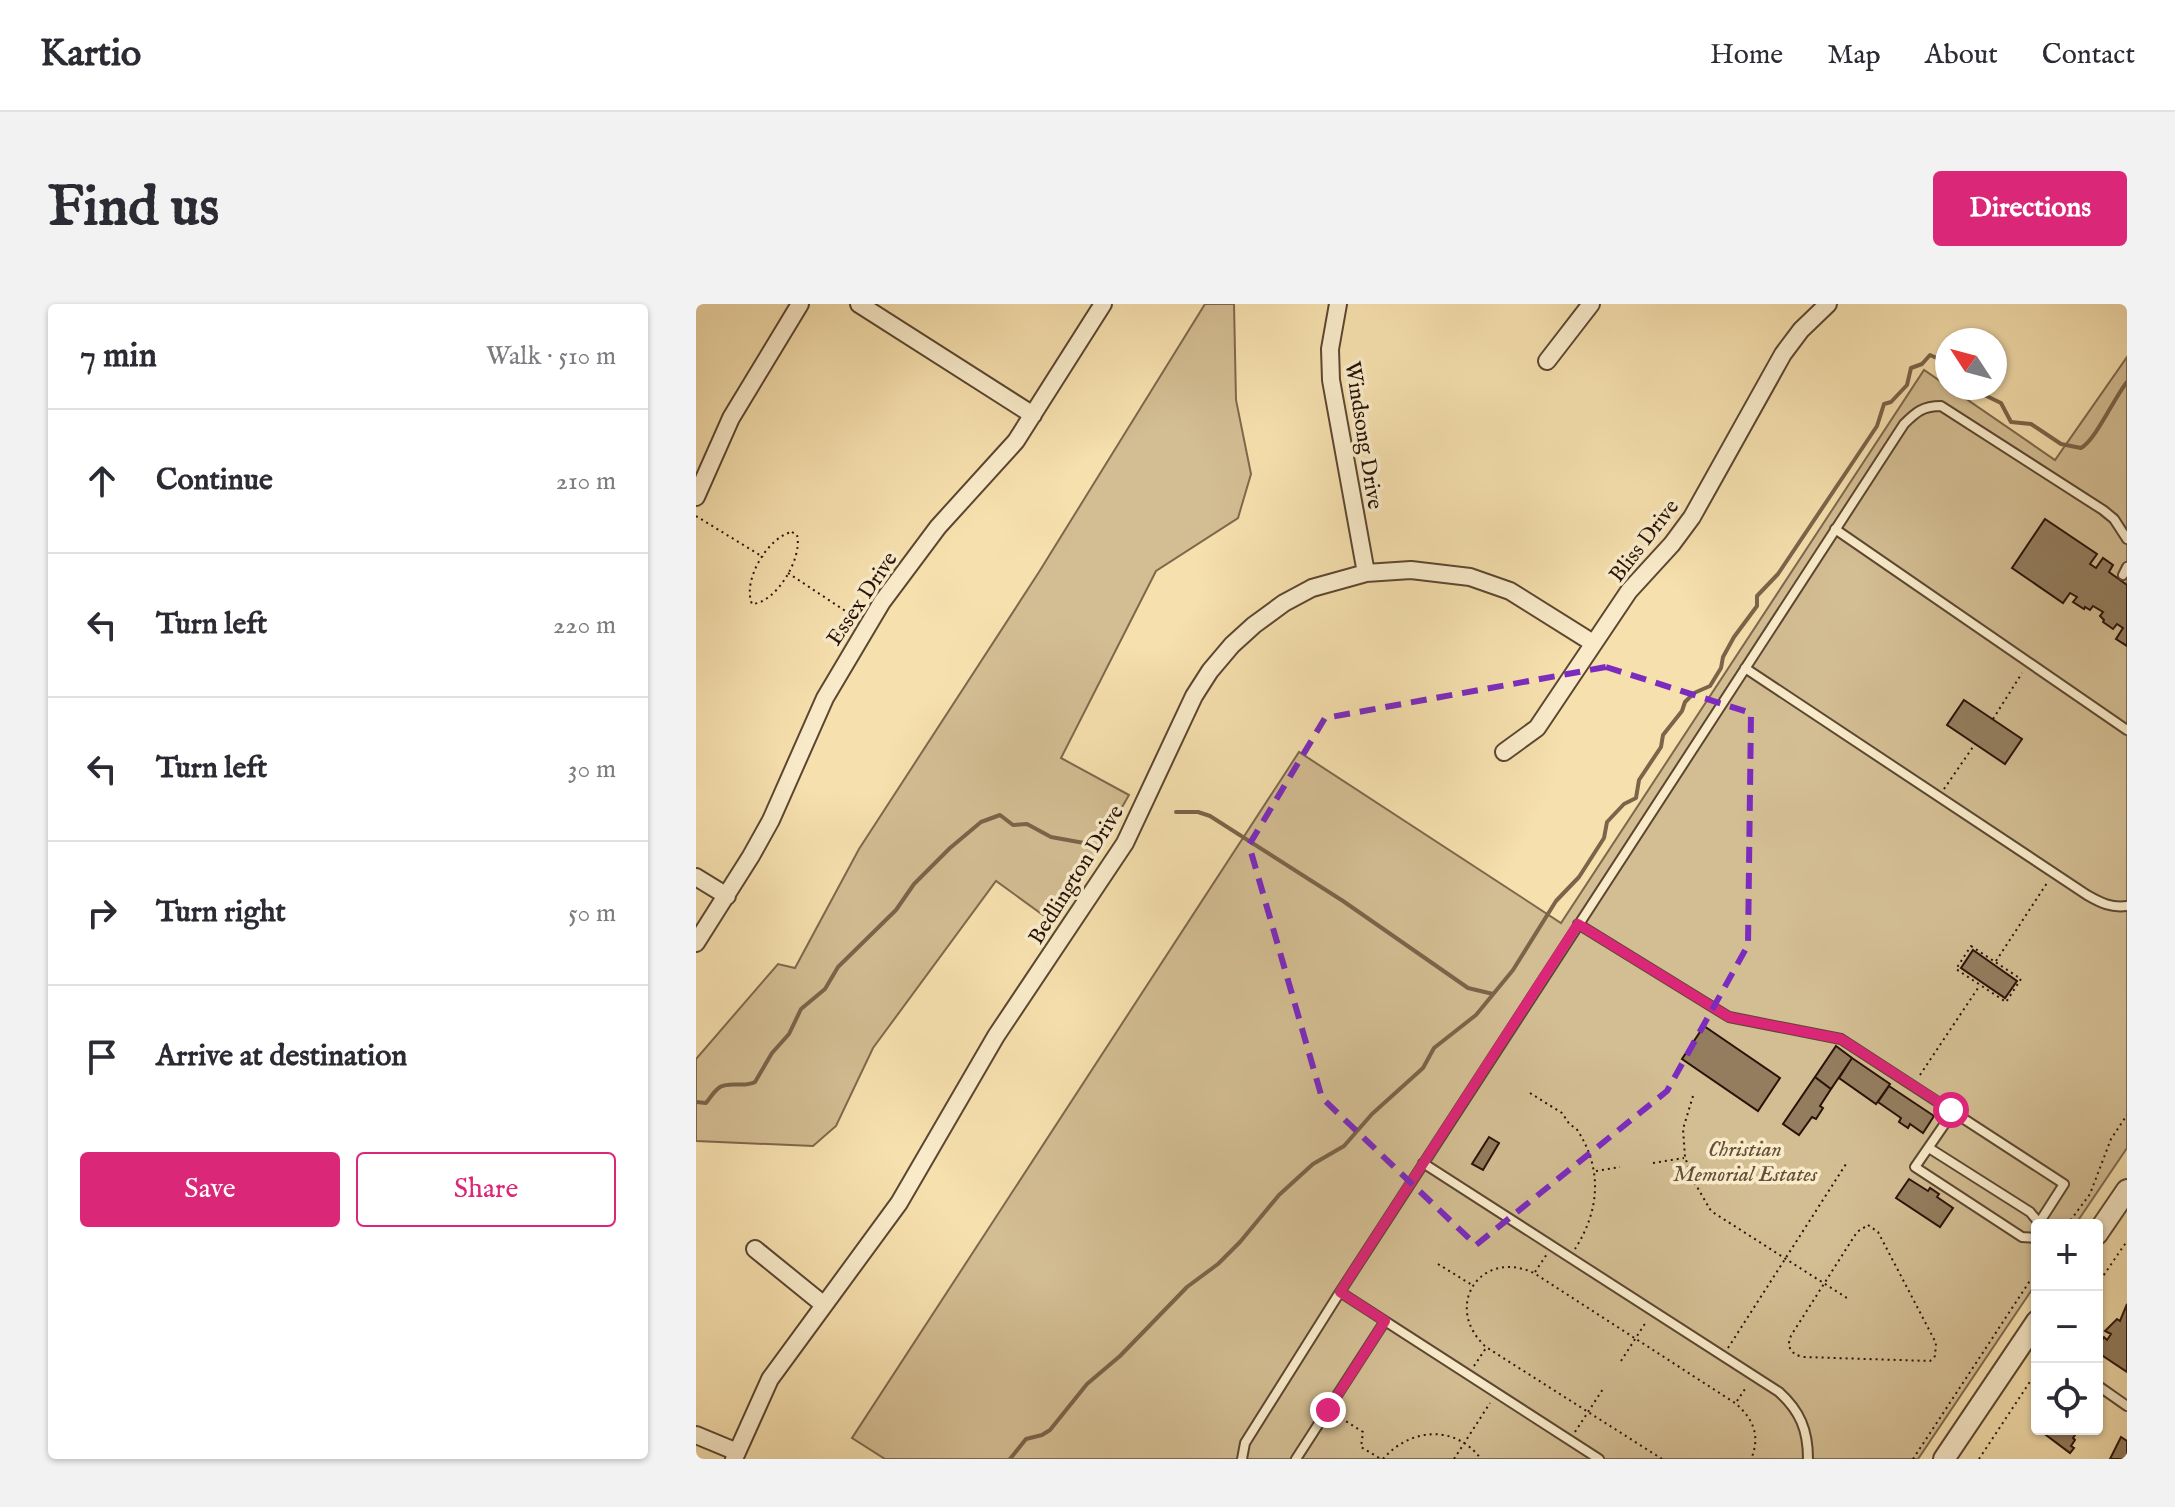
<!DOCTYPE html>
<html lang="en">
<head>
<meta charset="utf-8">
<style>
  :root { --surface:#fff; --page:#f2f2f3; --text:#2b2b33; --muted:#7c7c81; --line:#e1e1e2; --accent:#db2777 }
  body { margin:0; font-family:"IM FELL English",serif; background:var(--page); color:var(--text) }
  .controls { position:absolute; right:24px; bottom:24px; display:grid; overflow:hidden; border-radius:8px; box-shadow:0 2px 6px #0004 }
  .controls button { width:72px; height:72px; display:grid; place-items:center; padding:0; border:0; border-bottom:2px solid var(--line); background:var(--surface); color:var(--text); font:40px sans-serif }
  .compass { position:absolute; left:1239px; top:24px; width:72px; height:72px; border-radius:50%; background:var(--surface); box-shadow:0 2px 6px #0004; rotate:306deg }
  .stop { position:absolute; width:24px; height:24px; margin:-18px; border:6px solid #db2777; border-radius:50%; background:#fff }
  .stop.end { background:#db2777; border-color:#fff; box-shadow:0 2px 8px #0008 }
  .list { margin:0; padding:0; list-style:none }
  h2 { display:flex; justify-content:space-between; align-items:center; height:104px; margin:0; padding:0 32px; font-size:34px }
  h2 small { font-size:26px; font-weight:400; color:var(--muted) }
  .list li { display:grid; grid-template-columns:52px 1fr auto; gap:24px; align-items:center; box-sizing:border-box; height:144px; padding:0 32px; border-top:2px solid var(--line) }
  .list b { display:block; font-size:30px; white-space:nowrap }
  .list em { font-size:26px; font-style:normal; color:var(--muted) }
  .actions { display:flex; gap:16px; padding:24px 32px }
  .actions a { flex:1; padding:18px 0; border:2px solid var(--accent); border-radius:8px; text-align:center; font-size:28px; color:var(--accent) }
  .actions .main { background:var(--accent); color:#fff }
  .icon { flex:none; width:44px; height:44px; fill:none; stroke:currentColor; stroke-width:2; stroke-linecap:round; stroke-linejoin:round }
  .map { position:relative; flex:none; width:1431px; height:1155px; overflow:hidden; border-radius:8px }
  header { display:flex; align-items:center; gap:48px; box-sizing:border-box; height:112px; padding:0 40px; background:var(--surface); border-bottom:2px solid var(--line) }
  header strong { font-size:38px }
  nav { display:flex; gap:44px; margin-inline-start:auto; font-size:28px }
  .intro { display:flex; align-items:center; justify-content:space-between; box-sizing:border-box; height:192px; padding:0 48px }
  h1 { margin:0; font-size:56px }
  .button { padding:20px 36px; border-radius:8px; background:var(--accent); color:#fff; font-size:28px; font-weight:700 }
  main { display:flex; gap:48px; padding:0 48px }
  aside { flex:1; background:var(--surface); border-radius:8px; box-shadow:0 2px 6px #0004 }
  .map>svg:first-child { display:block }
  .green { fill:#d3bd92; stroke:#7e684d; stroke-width:2 }
  .lines { fill:none; stroke-linecap:round; stroke-linejoin:round }
  .stream { stroke:#7a644a; stroke-width:4 }
  .building { fill:#937d5e; stroke:#281208; stroke-width:2 }
  .service-casing { stroke:#5c4632; stroke-width:12 }
  .minor-casing { stroke:#5c4632; stroke-width:20 }
  .tertiary-casing { stroke:#5c4632; stroke-width:24 }
  .path { stroke:#281208; stroke-width:2; stroke-dasharray:2 4; stroke-linecap:butt }
  .service { stroke:#f9ebca; stroke-width:8 }
  .minor { stroke:#f9ebca; stroke-width:16 }
  .tertiary { stroke:#f9ebca; stroke-width:20 }
  .route { stroke:#db2777; stroke-width:10 }
  .marked { fill:none; stroke:#7b2cbf; stroke-width:6; stroke-dasharray:16 10; stroke-linejoin:round }
  .labels { text-anchor:middle; stroke-width:7; stroke-linejoin:round; paint-order:stroke }
  .street-label { font-size:22px; fill:#281208; stroke:#f9ebca }
  .park-label { font-size:22px; font-style:italic; fill:#644e38; stroke:#f9ebca }
</style>
</head>
<body>
<header>
<strong>Kartio</strong>
<nav><a>Home</a><a>Map</a><a>About</a><a>Contact</a></nav>
</header>
<div class="intro"><h1>Find us</h1><a class="button">Directions</a></div>
<main>
<aside>
<h2>7 min<small>Walk · 510 m</small></h2>
<ul class="list">
<li><svg class="icon" aria-label="ahead" viewBox="0 0 24 24"><path d="M12 20V5M6 11l6-6 6 6"/></svg><div><b>Continue</b></div><em>210 m</em></li>
<li><svg class="icon" aria-label="left" viewBox="0 0 24 24"><path d="M17 20v-9H6M10 6l-5 5 5 5"/></svg><div><b>Turn left</b></div><em>220 m</em></li>
<li><svg class="icon" aria-label="left" viewBox="0 0 24 24"><path d="M17 20v-9H6M10 6l-5 5 5 5"/></svg><div><b>Turn left</b></div><em>30 m</em></li>
<li><svg class="icon" aria-label="right" viewBox="0 0 24 24"><path d="M7 20v-9h11M14 6l5 5-5 5"/></svg><div><b>Turn right</b></div><em>50 m</em></li>
<li><svg class="icon" aria-label="arrive" viewBox="0 0 24 24"><path d="M6 21V4h12l-3 4 3 4H6"/></svg><div><b>Arrive at destination</b></div></li>
</ul>
<div class="actions"><a class="main">Save</a><a>Share</a></div>
</aside>
<div class="map">
<svg width="1431" height="1155" viewBox="0 0 1431 1155">
  <rect width="100%" height="100%" fill="#f6e0ae"/>
  <filter id="stains"><feTurbulence type="fractalNoise" baseFrequency=".0025" numOctaves="4"/><feColorMatrix values="0 0 0 0 .2 0 0 0 0 .09 0 0 0 0 .02 0 0 0 .5 -.17"/></filter>
  <radialGradient id="worn" r=".72"><stop offset=".6" stop-color="#630" stop-opacity="0"/><stop offset="1" stop-color="#630" stop-opacity=".3"/></radialGradient>
  <!-- green -->
  <path class="green" d="M509 0H538L540 96 555 170 542 214 460 267 365 454 433 491 392 563 354 616 300 577 177 744 140 822 117 842 0 837V755L82 660 99 664 163 545 343 268Z
    M1431 53V844L1379 921H1341V978L1222 1155H189L156 1134 603 448 865 619 1228 66 1359 156Z"/>
  <g class="lines">
    <!-- stream -->
    <path class="stream" d="M1274 84 1305 99 1315 118 1335 120 1365 140 1385 144C1399 137 1418 94 1431 78
      M480 508H502L514 512 647 597 772 684 797 690
      M0 798 10 799C14 794 18 787 24 783 35 777 48 784 59 778L76 749 93 730 105 705 129 685 142 663 200 606 218 580 254 544 285 518 304 511 317 521 331 520 355 533 399 541
      M314 1155 330 1135 346 1131 354 1126 391 1080 424 1052 491 983 522 960 544 938 583 891 617 860 648 842 676 810 727 764 738 744 780 711 817 666 860 597 883 573 908 534 911 518 928 500 940 494 943 476 965 443 967 431 986 407 989 398 998 389 1014 382 1025 364 1027 353 1038 333 1061 302V292L1082 270 1151 167 1181 122 1188 100 1195 98 1211 81 1215 64 1226 60 1234 51 1243 55 1251 64"/>
  </g>
  <!-- building -->
  <path class="building" d="M1349 215 1401 250 1394 260 1400 264 1407 254 1417 261 1413 268 1431 281V342L1420 335 1427 324 1421 320 1417 325 1407 318 1408 316 1404 312 1407 308 1397 302 1394 306 1389 303 1388 305 1377 298 1381 293 1374 289 1367 299 1316 264Z
    M1268 396 1326 435 1309 460 1251 421Z
    M1277 646 1321 677 1309 694 1265 664Z
    M1008 722 1084 774 1062 807 986 755Z
    M1140 742 1156 754 1135 785 1119 773Z
    M1156 754 1194 780 1180 800 1143 774Z
    M1119 773 1135 785 1124 802 1127 804 1120 815 1116 813 1103 831 1087 820Z
    M1193 782 1238 812 1227 829 1214 820 1212 824 1203 818 1205 814 1182 798Z
    M793 833 803 839 787 866 776 860Z
    M1213 875 1232 887 1234 884 1243 890 1241 893 1257 904 1244 923 1200 894Z
    M1431 1000V1068L1401 1048V1044L1408 1033 1411 1036 1415 1030 1409 1027 1421 1015 1424 1017Z
    M1342 1125H1383L1377 1134 1379 1136 1375 1142 1378 1144 1374 1149Z
    M1425 1133 1431 1137V1155H1414Z"/>
  <g class="lines">
    <defs>
      <path id="service" d="M1139 225 1431 426
        M1427 271 1431 263
        M1049 364 1391 591C1405 599 1415 604 1431 602
        M882 620 1033 713 1145 735 1368 880 1343 919
        M1255 806 1250 818 1219 863 1326 933 1341 934
        M1233 844 1334 908 1344 920
        M727 859 1083 1088C1104 1107 1112 1126 1112 1155
        M1401 1081 1431 1102
        M546 1155 549 1139 644 988
        M600 1155 689 1017
        M903 1155 644 988 1208 120C1220 108 1227 102 1245 102L1407 206 1418 215 1431 235"/>
      <path id="minor" d="M163 0 337 111
        M642 0 634 45 635 76 670 269
        M851 57 895 0
        M0 193 35 114 104 0
        M808 448 841 424 933 287 976 240 996 213 1087 50 1105 26 1132 0
        M0 573 31 592
        M0 639 55 552 75 516 129 394 186 298 242 223 320 137 407 0
        M59 945 128 1001
        M0 1131 41 1148
        M38 1155 74 1075 203 899 300 732 429 539 498 392 514 367 536 341 558 321 588 299 616 284 670 269 715 266 774 273 814 287 897 339"/>
      <path id="tertiary" d="M1401 930 1431 886
        M1248 1155 1341 1017"/>
    </defs>
    <!-- service casing -->
    <use href="#service" class="service-casing"/>
    <!-- minor casing -->
    <use href="#minor" class="minor-casing"/>
    <!-- tertiary casing -->
    <use href="#tertiary" class="tertiary-casing"/>
    <!-- path -->
    <path class="path" d="M0 212 67 253
      M96 228 101 231C107 254 80 299 56 300 46 276 72 233 96 228Z
      M92 269 160 314
      M1297 415 1326 369
      M1248 485 1279 440
      M1275 642 1325 675 1310 698 1260 665Z
      M1300 657 1351 579
      M1224 771 1284 681
      M834 789 866 809 874 821 880 824C907 864 904 906 879 945
      M997 792 987 825 989 853 997 876 1015 907 1154 996
      M957 859 988 854
      M900 867 924 863
      M1172 921 1182 928 1240 1039 1239 1052 1234 1057 1108 1053C1095 1051 1089 1042 1096 1030L1161 928Z
      M1371 921 1394 890 1415 835 1431 811
      M742 960 776 981
      M839 968 851 950
      M1401 981 1431 937
      M1032 1044 1150 860
      M925 1057 950 1018
      M778 1062 790 1044
      M1041 1097 1051 1082
      M640 1111 667 1128 665 1143 685 1155
      M879 1128 907 1085
      M687 1155C714 1124 759 1120 785 1155
      M758 1155 794 1099
      M966 1155 790 1043C746 1003 784 944 838 969L1039 1099C1057 1114 1065 1132 1055 1155
      M1217 1155 1341 966
      M1283 1155 1341 1067"/>
    <!-- service -->
    <use href="#service" class="service"/>
    <!-- minor -->
    <use href="#minor" class="minor"/>
    <!-- tertiary -->
    <use href="#tertiary" class="tertiary"/>
  </g>
  <g class="lines">
    <!-- route -->
    <path class="route" d="M632 1106 689 1017 644 988 882 620 1033 713 1145 735 1255 806"/>
  </g>
  <!-- marked area -->
  <path class="marked" d="M910 363 1055 409 1052 641 971 787 780 941 626 794 553 541 629 414Z"/>
  <g class="labels">
    <!-- street labels -->
    <g class="street-label">
      <text transform="translate(669 131) rotate(81)" y="8">Windsong Drive</text>
      <text transform="translate(947 236) rotate(-52)" y="8">Bliss Drive</text>
      <text transform="translate(165 294) rotate(-56)" y="8">Essex Drive</text>
      <text transform="translate(379 570) rotate(-58)" y="8">Bedlington Drive</text>
    </g>
    <!-- park labels -->
    <g class="park-label">
      <text x="1049" y="852">Christian<tspan x="1049" dy="25">Memorial Estates</tspan></text>
    </g>
  </g>
  <rect width="100%" height="100%" filter="url(#stains)"/>
  <rect width="100%" height="100%" fill="url(#worn)"/>
</svg>
<div class="controls">
<button>+</button>
<button>−</button>
<button><svg class="icon" aria-label="locate" viewBox="0 0 24 24"><circle cx="12" cy="12" r="6"/><path d="M12 2v4M12 18v4M2 12h4M18 12h4"/></svg></button>
</div>
<svg class="compass" viewBox="-18 -18 36 36"><path d="M0-13l5 13h-10z" fill="#e53935"/><path d="M0 13l5-13h-10z" fill="#7c7c81"/></svg>
<div class="stop" style="left:1255px;top:806px"></div>
<div class="stop end" style="left:632px;top:1106px"></div>
</div>
</main>
</body>
</html>
